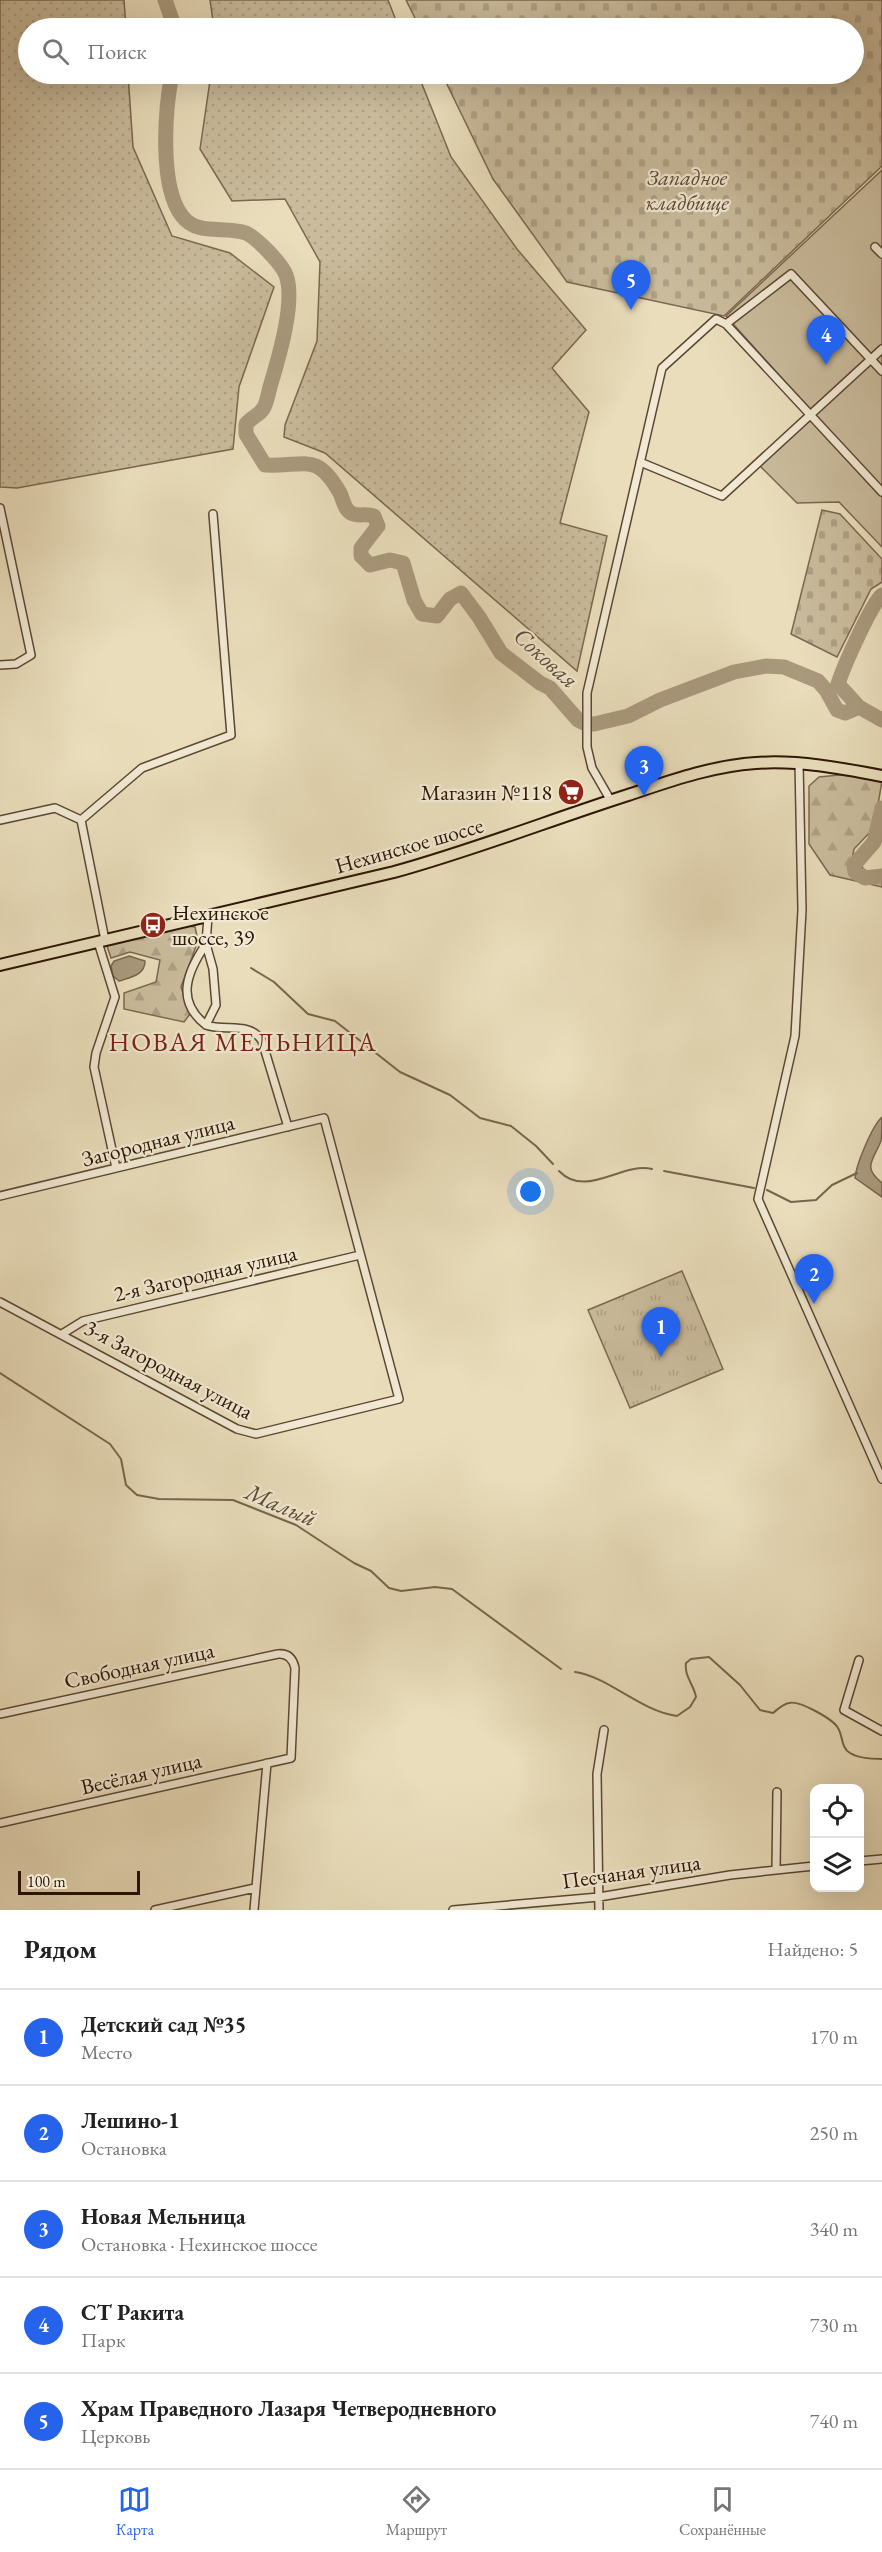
<!DOCTYPE html>
<html lang="ru">
<head>
<meta charset="utf-8">
<style>
  :root { --surface:#fff; --page:#f2f2f2; --text:#222; --muted:#767676; --line:#e0e0e0; --accent:#2563eb }
  body { margin:0; font-family:"EB Garamond",serif; background:var(--page); color:var(--text) }
  .controls { position:absolute; right:18px; bottom:18px; display:grid; overflow:hidden; border-radius:12px; box-shadow:0 6px 24px #0002 }
  .controls button { width:54px; height:54px; display:grid; place-items:center; padding:0; border:0; border-bottom:2px solid var(--line); background:var(--surface); color:var(--text); font:30px sans-serif }
  .scale { position:absolute; left:18px; bottom:15px; width:122px; box-sizing:border-box; padding-left:6px; border:3px solid #2d1604; border-top:0; font-size:16px; line-height:21px; white-space:nowrap; color:#2d1604; -webkit-text-stroke:4px #f1e9d3; paint-order:stroke }
  .you { position:absolute; left:531px; top:1192px; width:21px; height:21px; margin:-15px; border:4px solid #fff; border-radius:50%; background:#1a73e8; box-shadow:0 0 0 9px #1a73e833 }
  .badge { display:grid; place-items:center; width:39px; height:39px; border-radius:50%; background:var(--accent); color:#fff; font-size:20px; font-weight:700 }
  .pin { position:absolute; translate:-50% -50px; filter:drop-shadow(0 2px 3px #0008) }
  .pin::after { content:''; position:absolute; top:32px; width:21px; height:18px; background:inherit; clip-path:polygon(0 0,100% 0,50% 100%) }
  .list { margin:0; padding:0; list-style:none }
  h2 { display:flex; justify-content:space-between; align-items:center; height:78px; margin:0; padding:0 24px; font-size:26px }
  h2 small { font-size:20px; font-weight:400; color:var(--muted) }
  .list li { display:grid; grid-template-columns:39px 1fr auto; gap:18px; align-items:center; box-sizing:border-box; height:96px; padding:0 24px; border-top:2px solid var(--line) }
  .list b { display:block; font-size:22px; white-space:nowrap }
  .list p { margin:0; font-size:20px; white-space:nowrap; color:var(--muted) }
  .list em { font-size:20px; font-style:normal; color:var(--muted) }
  .icon { flex:none; width:33px; height:33px; fill:none; stroke:currentColor; stroke-width:2; stroke-linecap:round; stroke-linejoin:round }
  .map { position:relative; flex:none; width:882px; height:1910px; overflow:hidden }
  .search { position:absolute; background:var(--surface); box-shadow:0 6px 24px #0002; left:18px; right:18px; top:18px; height:66px; display:flex; align-items:center; gap:15px; box-sizing:border-box; padding:0 21px; border-radius:33px; color:var(--muted); font-size:22px }
  .sheet { height:558px; background:var(--surface) }
  nav { display:flex; justify-content:space-around; align-items:center; box-sizing:border-box; height:84px; border-top:2px solid var(--line); background:var(--surface); font-size:16px; color:var(--muted) }
  nav a { display:grid; justify-items:center; gap:3px }
  nav .on { color:var(--accent) }
  .map>svg:first-child { display:block }
  .grass { fill:url(#grass-dots); stroke:#7b6850; stroke-width:1.5 }
  .forest { fill:url(#forest-firs); stroke:#7b6850; stroke-width:1.5 }
  .cemetery { fill:url(#cemetery-stones); stroke:#7b6850; stroke-width:1.5 }
  .park { fill:url(#park-tufts); stroke:#7b6850; stroke-width:1.5 }
  .garden { fill:#c9bb9c; stroke:#7b6850; stroke-width:1.5 }
  .water { fill:#a9997d; stroke:#77654d; stroke-width:1.5 }
  .lines { fill:none; stroke-linecap:round; stroke-linejoin:round }
  .stream { stroke:#77654d; stroke-width:2 }
  .river { stroke:#a9997d; stroke-width:15 }
  .minor-casing { stroke:#5c4832; stroke-width:10 }
  .primary-casing { stroke:#2d1604; stroke-width:14 }
  .minor { stroke:#f1e9d3; stroke-width:7 }
  .primary { stroke:#e9ddbb; stroke-width:10 }
  .labels { text-anchor:middle; stroke-width:4.5; stroke-linejoin:round; paint-order:stroke }
  .park-label { font-size:22px; font-style:italic; fill:#5c4832; stroke:#f1e9d3 }
  .poi-label { font-size:22px; fill:#2d1604; stroke:#f1e9d3; text-anchor:end }
  .street-label { font-size:22px; fill:#2d1604; stroke:#f1e9d3 }
  .water-label { font-size:24px; font-style:italic; fill:#5f4a34; stroke:#f1e9d3 }
  .quarter-label { font-size:26px; letter-spacing:1.5px; fill:#7a1f14; stroke:#f1e9d3 }
</style>
</head>
<body>
<div class="map">
<svg width="882" height="1910" viewBox="0 0 882 1910">
  <defs>
    <pattern id="grass-dots" width="8" height="8" patternUnits="userSpaceOnUse" patternTransform="scale(1.5)"><rect width="8" height="8" fill="#c9bb9c"/><path d="M2 2h.1M6 6h.1" fill="none" stroke="#ada085" stroke-width="1.8" stroke-linecap="round"/></pattern>
    <pattern id="forest-firs" width="22" height="20" patternUnits="userSpaceOnUse" patternTransform="scale(1.5)"><rect width="22" height="20" fill="#c9bb9c"/><path d="M5 1l3.5 6h-7zM16 11l3.5 6h-7z" fill="#ada085"/></pattern>
    <pattern id="cemetery-stones" width="16" height="16" patternUnits="userSpaceOnUse" patternTransform="scale(1.5)"><rect width="16" height="16" fill="#c9bb9c"/><path d="M2 7V4a2 2 0 0 1 4 0v3zM10 15v-3a2 2 0 0 1 4 0v3z" fill="#ada085"/></pattern>
    <pattern id="park-tufts" width="24" height="20" patternUnits="userSpaceOnUse" patternTransform="scale(1.5)"><rect width="24" height="20" fill="#c9bb9c"/><path d="M3 7l-1-3M5 7V3M7 7l1-3M15 17l-1-3M17 17v-4M19 17l1-3" fill="none" stroke="#ada085"/></pattern>
  </defs>
  <rect width="100%" height="100%" fill="#e9ddbb"/>
  <filter id="stains"><feTurbulence type="fractalNoise" baseFrequency=".00333" numOctaves="4"/><feColorMatrix values="0 0 0 0 .2 0 0 0 0 .09 0 0 0 0 .02 0 0 0 .5 -.17"/></filter>
  <radialGradient id="worn" r=".72"><stop offset=".6" stop-color="#630" stop-opacity="0"/><stop offset="1" stop-color="#630" stop-opacity=".3"/></radialGradient>
  <!-- grass -->
  <path class="grass" d="M0 0H124L126 28H28V74H128L133 147 172 236 230 253 274 287 239 387 233 449 17 488 0 487Z
    M210 0H388L399 28H214Z
    M211 74H418L451 157 517 249 586 330 552 368 589 412 560 523 607 536 577 671 325 453 284 437 285 425 317 341 320 262 285 199 232 201 200 149Z"/>
  <!-- forest -->
  <path class="forest" d="M849 774 882 781 874 828 854 849 851 865 871 876 882 875V887L830 875 809 844V786L819 777Z
    M188 926 195 927 198 941 181 987 190 1014 184 1022 124 1009V993L156 982 160 960 130 952 111 958 107 946Z"/>
  <!-- cemetery -->
  <path class="cemetery" d="M406 0H882V166L724 316 567 282 493 179 442 74H854V28H420Z
    M822 510 840 514 882 559V582L871 589 837 657 791 634Z"/>
  <!-- park -->
  <path class="park" d="M682 1271 723 1369 630 1408 588 1310Z"/>
  <!-- garden -->
  <path class="garden" d="M882 170V547L839 502 797 503 760 466 815 415 726 316Z"/>
  <!-- water -->
  <path class="water" d="M882 811V841L862 862V867C867 874 874 872 882 870V877L868 878 857 869 856 861 875 842Z
    M129 956 145 961C145 975 131 977 119 981L113 976 111 966 114 961Z
    M882 1117C882 1125 882 1134 881 1141 873 1161 862 1167 882 1183V1197L855 1178C856 1165 872 1126 882 1117Z"/>
  <g class="lines">
    <!-- stream -->
    <path class="stream" d="M251 968 274 982 308 1014 335 1021 400 1072 450 1095 480 1118 511 1126 536 1146 553 1164
      M559 1171C586 1199 621 1162 652 1169
      M664 1171 754 1188
      M767 1190 791 1202 816 1200 832 1185 857 1173
      M0 1373 110 1444 121 1459 126 1485 137 1495 159 1499 233 1500 296 1525 354 1563 371 1571 389 1588 401 1591 435 1587 452 1589 561 1669
      M575 1672C609 1677 640 1711 677 1716L690 1707 696 1697C694 1685 684 1676 686 1663L691 1659 709 1657 740 1685 760 1710 773 1713C778 1709 783 1704 789 1703 799 1700 833 1719 838 1728 843 1736 841 1748 850 1753 858 1758 873 1759 882 1759"/>
    <!-- river -->
    <path class="river" d="M165 0 175 28
      M172 74C165 109 159 186 182 216 198 237 225 225 246 233 257 238 282 264 286 275 296 302 278 360 270 387 268 394 267 403 263 409 259 415 251 418 246 424V434L265 465C305 467 316 451 340 493 343 499 344 509 351 513 358 517 366 513 374 516L378 526 361 548V556L370 565 390 560 403 563 414 600 422 614 437 616 450 599 461 593 479 617 501 653 540 683 550 688 578 720 584 723 594 724 628 716 660 700 734 672 766 666 784 667 818 681 826 690 837 710 845 713 859 707
      M882 595C871 604 843 668 838 684L859 707 882 720
      M882 808 874 842 854 865 855 872 865 878 882 876"/>
    <defs>
      <path id="minor" d="M875 247 882 254
        M726 324 791 274 882 371
        M640 462 722 496 882 349
        M0 508 31 655 16 664 0 665
        M799 763 802 910 795 1036 758 1199 882 1479
        M611 801 592 768 587 747V693L662 368 716 319 726 324 882 492
        M0 820 55 808 81 820 142 768 231 735 213 514
        M81 820 105 940
        M208 916 206 944 213 969 216 1005 206 1025C225 1032 250 1021 262 1041L288 1127
        M98 942 115 997 96 1053 94 1067 116 1168
        M206 1025C175 1001 187 972 206 944
        M0 1196 324 1118 399 1399 256 1434 237 1429 0 1302
        M62 1334 83 1321 360 1255
        M859 1660 844 1710 882 1731
        M0 1714 278 1654C288 1653 293 1659 295 1668L291 1758 0 1823
        M860 1861 882 1859
        M776 1870 777 1792
        M155 1910 255 1888
        M254 1910 267 1763
        M453 1910 599 1897 730 1875 814 1866
        M599 1910 597 1774 604 1730"/>
      <path id="primary" d="M0 965 394 872C474 850 550 820 628 795 670 781 711 766 756 763 798 760 840 768 882 776"/>
    </defs>
    <!-- minor casing -->
    <use href="#minor" class="minor-casing"/>
    <!-- primary casing -->
    <use href="#primary" class="primary-casing"/>
    <!-- minor -->
    <use href="#minor" class="minor"/>
    <!-- primary -->
    <use href="#primary" class="primary"/>
  </g>
  <!-- icons -->
  <defs>
    <symbol id="supermarket-disc" viewBox="-11 -11 22 22"><circle r="9.5" fill="#8f2418" stroke="#f1e9d3"/><path d="M-6-5.5h2.5l.6 2H6L4.5 2H-2.5L-4.4-4H-6ZM-1.5 3.2a1.3 1.3 0 1 0 .1 0ZM3 3.2a1.3 1.3 0 1 0 .1 0Z" fill="#fff"/></symbol>
    <symbol id="bus-disc" viewBox="-11 -11 22 22"><circle r="9.5" fill="#8f2418" stroke="#f1e9d3"/><path d="M-5-6H5V4H4V6H2V4H-2V6H-4V4H-5ZM-3.5-4V0h7V-4ZM-3.5 1.2v1.5H-2V1.2ZM2 1.2v1.5H3.5V1.2Z" fill="#fff"/></symbol>
  </defs>
  <g fill-rule="evenodd">
    <use href="#supermarket-disc" x="556" y="777" width="30" height="30"/>
    <use href="#bus-disc" x="138" y="910" width="30" height="30"/>
  </g>
  <g class="labels">
    <!-- park labels -->
    <g class="park-label">
      <text x="687" y="185">Западное<tspan x="687" dy="25">кладбище</tspan></text>
    </g>
    <!-- poi labels -->
    <g class="poi-label">
      <text x="552" y="800">Магазин №118</text>
      <text x="172" y="920" text-anchor="start">Нехинское<tspan x="172" dy="25">шоссе, 39</tspan></text>
    </g>
    <!-- street labels -->
    <g class="street-label">
      <text transform="translate(409 845) rotate(-16)" y="8">Нехинское шоссе</text>
      <text transform="translate(158 1140) rotate(-14)" y="8">Загородная улица</text>
      <text transform="translate(205 1273) rotate(-13)" y="8">2-я Загородная улица</text>
      <text transform="translate(169 1369) rotate(28)" y="8">3-я Загородная улица</text>
      <text transform="translate(139 1665) rotate(-12)" y="8">Свободная улица</text>
      <text transform="translate(141 1773) rotate(-13)" y="8">Весёлая улица</text>
      <text transform="translate(631 1871) rotate(-8)" y="8">Песчаная улица</text>
    </g>
    <!-- water labels -->
    <g class="water-label">
      <text transform="translate(546 658) rotate(42)" y="8">Соковая</text>
      <text transform="translate(281 1505) rotate(23)" y="8">Малый</text>
    </g>
    <!-- quarter labels -->
    <g class="quarter-label">
      <text x="243" y="1051">НОВАЯ МЕЛЬНИЦА</text>
    </g>
  </g>
  <rect width="100%" height="100%" filter="url(#stains)"/>
  <rect width="100%" height="100%" fill="url(#worn)"/>
</svg>
<div class="controls">
<button><svg class="icon" aria-label="locate" viewBox="0 0 24 24"><circle cx="12" cy="12" r="6"/><path d="M12 2v4M12 18v4M2 12h4M18 12h4"/></svg></button>
<button><svg class="icon" aria-label="layers" viewBox="0 0 24 24"><path d="M12 4l9 5-9 5-9-5zM3 14l9 5 9-5"/></svg></button>
</div>
<div class="scale">100 m</div>
<div class="you"></div>
<div class="pin badge" style="left:661px;top:1357px">1</div>
<div class="pin badge" style="left:814px;top:1304px">2</div>
<div class="pin badge" style="left:644px;top:796px">3</div>
<div class="pin badge" style="left:826px;top:365px">4</div>
<div class="pin badge" style="left:631px;top:310px">5</div>
<div class="search"><svg class="icon" aria-label="search" viewBox="0 0 24 24"><circle cx="10" cy="10" r="6"/><path d="M15 15l6 6"/></svg>Поиск</div>
</div>
<section class="sheet">
<h2>Рядом<small>Найдено: 5</small></h2>
<ul class="list">
<li><span class="badge">1</span><div><b>Детский сад №35</b><p>Место</p></div><em>170 m</em></li>
<li><span class="badge">2</span><div><b>Лешино-1</b><p>Остановка</p></div><em>250 m</em></li>
<li><span class="badge">3</span><div><b>Новая Мельница</b><p>Остановка · Нехинское шоссе</p></div><em>340 m</em></li>
<li><span class="badge">4</span><div><b>СТ Ракита</b><p>Парк</p></div><em>730 m</em></li>
<li><span class="badge">5</span><div><b>Храм Праведного Лазаря Четверодневного</b><p>Церковь</p></div><em>740 m</em></li>
</ul>
</section>
<nav>
<a class="on"><svg class="icon" aria-label="map" viewBox="0 0 24 24"><path d="M3 6l6-2 6 2 6-2v14l-6 2-6-2-6 2zM9 4v14M15 6v14"/></svg>Карта</a>
<a><svg class="icon" aria-label="directions" viewBox="0 0 24 24"><path d="M12 3l9 9-9 9-9-9zM9 14v-3h6M13 9l2 2-2 2"/></svg>Маршрут</a>
<a><svg class="icon" aria-label="saved" viewBox="0 0 24 24"><path d="M7 4h10v16l-5-4-5 4z"/></svg>Сохранённые</a>
</nav>
</body>
</html>
